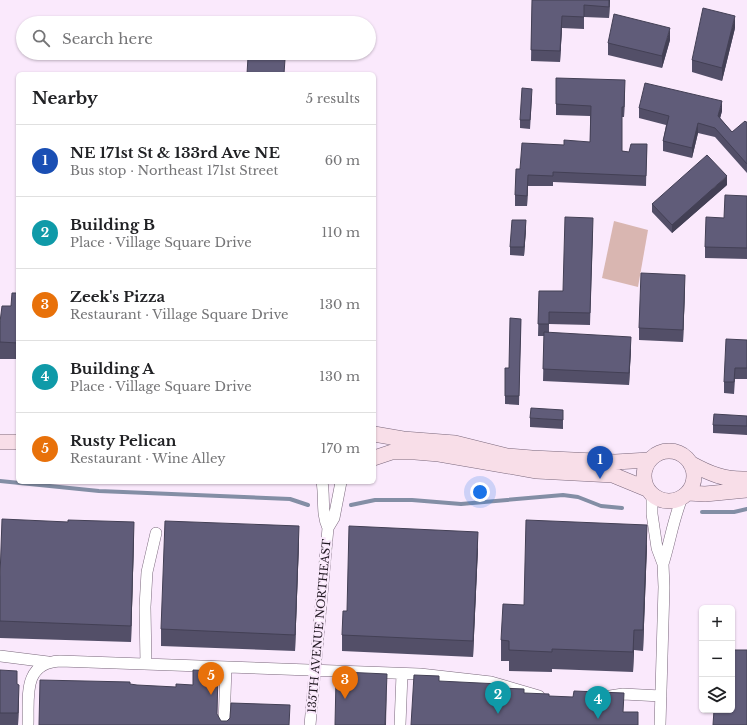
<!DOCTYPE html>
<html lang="en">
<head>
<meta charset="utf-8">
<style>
  :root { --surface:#fff; --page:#f6f6f6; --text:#202124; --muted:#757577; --line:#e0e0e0; --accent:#2c6249 }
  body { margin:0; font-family:"Libre Baskerville",serif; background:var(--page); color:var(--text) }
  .controls { position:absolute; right:12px; bottom:12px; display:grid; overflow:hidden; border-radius:6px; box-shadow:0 1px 3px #0004 }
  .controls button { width:36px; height:36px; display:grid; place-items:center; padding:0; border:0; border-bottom:1px solid var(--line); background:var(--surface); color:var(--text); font:20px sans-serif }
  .you { position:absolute; left:480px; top:492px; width:14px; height:14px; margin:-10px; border:3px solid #fff; border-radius:50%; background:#1a73e8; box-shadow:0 0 0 6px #1a73e833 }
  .badge { display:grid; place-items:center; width:26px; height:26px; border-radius:50%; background:var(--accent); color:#fff; font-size:13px; font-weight:700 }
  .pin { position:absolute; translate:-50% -33px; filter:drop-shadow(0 1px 2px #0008) }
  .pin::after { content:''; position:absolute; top:21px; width:14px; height:12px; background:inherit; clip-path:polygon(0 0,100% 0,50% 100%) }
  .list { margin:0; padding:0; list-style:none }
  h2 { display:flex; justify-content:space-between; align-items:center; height:52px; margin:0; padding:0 16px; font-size:17px }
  h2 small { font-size:13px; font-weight:400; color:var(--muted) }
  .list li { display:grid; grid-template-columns:26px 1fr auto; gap:12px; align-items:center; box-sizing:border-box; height:72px; padding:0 16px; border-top:1px solid var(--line) }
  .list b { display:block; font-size:15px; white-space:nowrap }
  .list p { margin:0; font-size:13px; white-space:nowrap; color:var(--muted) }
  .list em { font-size:13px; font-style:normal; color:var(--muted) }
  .icon { flex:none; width:22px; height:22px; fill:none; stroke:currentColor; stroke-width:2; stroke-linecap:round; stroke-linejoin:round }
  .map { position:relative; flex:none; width:747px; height:725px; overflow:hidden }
  .search { position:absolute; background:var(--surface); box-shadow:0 1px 3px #0004; left:16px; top:16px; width:360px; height:44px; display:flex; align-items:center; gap:10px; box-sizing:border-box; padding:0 14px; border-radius:22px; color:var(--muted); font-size:15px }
  .panel { position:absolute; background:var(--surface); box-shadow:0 1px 3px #0004; left:16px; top:72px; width:360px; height:412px; border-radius:6px }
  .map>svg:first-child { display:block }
  .green { fill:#d9b6b1 }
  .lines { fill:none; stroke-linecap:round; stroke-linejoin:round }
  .stream { stroke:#838ea5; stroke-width:4 }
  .street-casing { stroke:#7a687c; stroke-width:12 }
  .secondary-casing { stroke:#7a687c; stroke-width:16 }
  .street { stroke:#fff; stroke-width:11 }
  .secondary { stroke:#f8dee8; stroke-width:15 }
  .wall { fill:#534f68 }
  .shaded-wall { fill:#434055 }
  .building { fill:#605c79; stroke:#434055 }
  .labels { text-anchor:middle; stroke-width:4; stroke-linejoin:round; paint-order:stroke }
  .street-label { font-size:11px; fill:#201821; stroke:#fae9fc }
</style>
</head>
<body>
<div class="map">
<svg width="747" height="725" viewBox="0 0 747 725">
  <rect width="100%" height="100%" fill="#fae9fc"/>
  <!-- green -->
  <path class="green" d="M614 221 648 230 638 287 602 278Z"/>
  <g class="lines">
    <!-- stream -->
    <path class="stream" d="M0 481 99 491 290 499 308 505
      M351 505 375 500H412L461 504 563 495 578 497 601 506 622 508
      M702 512H734L747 509"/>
    <defs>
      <path id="street" d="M322 482C325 498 321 513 328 528
        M652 495V514L657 548 663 564 664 587 660 725
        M663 564C670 542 673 520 682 498
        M0 656 48 662
        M146 664 145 607 147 572 156 533
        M610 696 623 694 661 696
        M28 725C29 697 22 663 60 661L420 674 491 682 539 696
        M224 725 226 667
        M310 725 328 528 334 518 341 482
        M400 725 402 674"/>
      <path id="secondary" d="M374 434 403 439 455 443 507 456 532 458 615 462 649 460
        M0 442H18
        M644 476a25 25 0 1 1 50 0a25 25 0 1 1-50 0Z
        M374 458 392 452H415L439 454 537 471 613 475 647 489
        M690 463C710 474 725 480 747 479
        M688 493 705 494 747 490"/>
    </defs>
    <!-- street casing -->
    <use href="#street" class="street-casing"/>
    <!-- secondary casing -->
    <use href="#secondary" class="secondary-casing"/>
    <!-- street -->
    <use href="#street" class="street"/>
    <!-- secondary -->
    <use href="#secondary" class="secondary"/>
  </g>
  <!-- wall -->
  <path class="wall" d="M532 0H610L609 18 584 17V29L562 28 560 62 531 61Z
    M735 28 722 81 692 72V60Z
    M670 40 662 68 608 55V43Z
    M556 78 625 91 624 117H622V151L629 152 647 144 646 186 553 182V186H528L527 206H515V195L520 169 564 145 590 142V116L556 115Z
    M532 97 530 129 520 128V120Z
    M639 108 722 111 720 118 732 132 747 122V173L715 137 698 133 692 158 663 151V141L666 125 639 118Z
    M727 185 672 233 652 212V204Z
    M747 196V259L705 258V247Z
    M526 229 524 256 510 255V247Z
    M593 230 590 325 549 324V333L631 349 629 385 543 381 544 336H538L539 291H563Z
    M685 288 683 342 639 340V328Z
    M18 293V359H0V322L11 306Z
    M521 319 519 405 505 404V368H509Z
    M747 340V379H735L734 394 724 393V382Z
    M747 416V435L713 433V425Z
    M530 418 563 419V429L530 427Z
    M134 538 131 642 0 638V577Z
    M299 542 295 651 161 646V629Z
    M647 545 643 651 634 650 633 672 552 669V672L509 671V661H501V640L524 605Z
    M478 548 473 657 342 651V635Z
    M0 670 17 684 19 701 18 725H0Z"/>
  <!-- shaded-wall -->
  <path class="shaded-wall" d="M609 0H610L609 18Z
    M562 16V28L560 62V51Z
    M735 16V28L722 81V68Z
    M670 28V40L662 68V56Z
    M625 80V91L624 117V107Z
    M722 101V111L718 126V116Z
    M698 123V133L692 158V148Z
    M528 175V186L527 206V196Z
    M727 176V185L672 233V225Z
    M526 220V229L524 256V247Z
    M685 275V288L683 342V330Z
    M631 337V349L629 385V373Z
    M134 522V538L131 642V626Z
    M647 525V545L643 651V630Z
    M299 526V542L295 651V635Z
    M478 532V548L473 657V641Z
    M634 630V650L633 672V652Z
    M387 674 386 725H385Z
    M19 685V701L18 725V713Z"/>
  <!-- building -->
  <path class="building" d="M532 0H609V7L584 5V17L562 16 560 51 531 50Z
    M703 8 735 16 722 68 692 60Z
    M614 14 670 28 662 56 608 43Z
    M248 57 285 59 284 74H247Z
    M556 78 625 80 624 107H622V151L629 152 631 144H647L646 176 553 172V176L528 175 527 196 515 195 516 169H520L522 143 564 145V140L590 142 591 106 556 104Z
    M645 83 722 101 718 116 732 132 745 121 746 122H747V164L715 128 698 123 692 148 663 141 669 116 639 108Z
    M522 88 532 89 530 120H520Z
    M707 155 727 176 672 225 652 204Z
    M725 195 747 196V248L705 247 706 217 724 218Z
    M565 217 593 218 590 313 549 312V324H538L539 291H563Z
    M512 220H526L524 247H510Z
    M641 273 685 275 683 330 639 328Z
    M12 293H18V343L0 342V322L2 306H11Z
    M510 318 521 319 519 396H505V368H509Z
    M544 332 631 337 629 373 543 369Z
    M726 339 747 340V368H735L734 382H724Z
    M531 408 563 410V420L530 418Z
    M714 414 747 416V426L713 425Z
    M2 519 68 522V520L134 522 131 626 0 621V577Z
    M526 520 647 525 643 630H634L633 652 552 649V652L509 650V641L501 640 503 604 524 605Z
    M165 521 299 526 295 635 161 629Z
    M349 526 478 532 473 641 342 635 343 611H347Z
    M732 650H747V725H713L714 710H732Z
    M0 670 17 671V684L19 685 18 713H0Z
    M193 670 218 671 217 714 221 721H227L230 718 231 703 290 705 289 725H39L40 680 130 682V684L137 685 176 687V684L193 685Z
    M343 672 387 674 385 725H335L336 679Z
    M414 675 439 676V681L500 684V688L524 689V693L549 694V696L573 697 574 691 624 693 623 712H638V725H411Z"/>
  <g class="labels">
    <!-- street labels -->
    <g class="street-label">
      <text transform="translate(319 626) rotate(-85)" y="4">135TH AVENUE NORTHEAST</text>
    </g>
  </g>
</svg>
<div class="controls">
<button>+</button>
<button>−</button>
<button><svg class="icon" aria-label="layers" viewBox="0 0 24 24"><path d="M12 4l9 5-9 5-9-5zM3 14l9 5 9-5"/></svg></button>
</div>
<div class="you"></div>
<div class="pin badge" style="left:600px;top:479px;background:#1a4fb4">1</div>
<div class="pin badge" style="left:498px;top:714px;background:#0f9aa8">2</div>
<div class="pin badge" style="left:345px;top:699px;background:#e8710a">3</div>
<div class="pin badge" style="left:598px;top:719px;background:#0f9aa8">4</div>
<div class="pin badge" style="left:211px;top:695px;background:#e8710a">5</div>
<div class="search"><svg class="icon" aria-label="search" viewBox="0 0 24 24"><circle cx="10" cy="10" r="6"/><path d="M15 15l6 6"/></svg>Search here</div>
<section class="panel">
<h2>Nearby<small>5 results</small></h2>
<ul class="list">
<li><span class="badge" style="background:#1a4fb4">1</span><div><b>NE 171st St &amp; 133rd Ave NE</b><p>Bus stop · Northeast 171st Street</p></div><em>60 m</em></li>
<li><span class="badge" style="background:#0f9aa8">2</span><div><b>Building B</b><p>Place · Village Square Drive</p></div><em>110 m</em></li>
<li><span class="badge" style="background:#e8710a">3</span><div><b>Zeek's Pizza</b><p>Restaurant · Village Square Drive</p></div><em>130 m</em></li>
<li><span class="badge" style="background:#0f9aa8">4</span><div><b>Building A</b><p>Place · Village Square Drive</p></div><em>130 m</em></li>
<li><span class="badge" style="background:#e8710a">5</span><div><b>Rusty Pelican</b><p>Restaurant · Wine Alley</p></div><em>170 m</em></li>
</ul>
</section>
</div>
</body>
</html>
